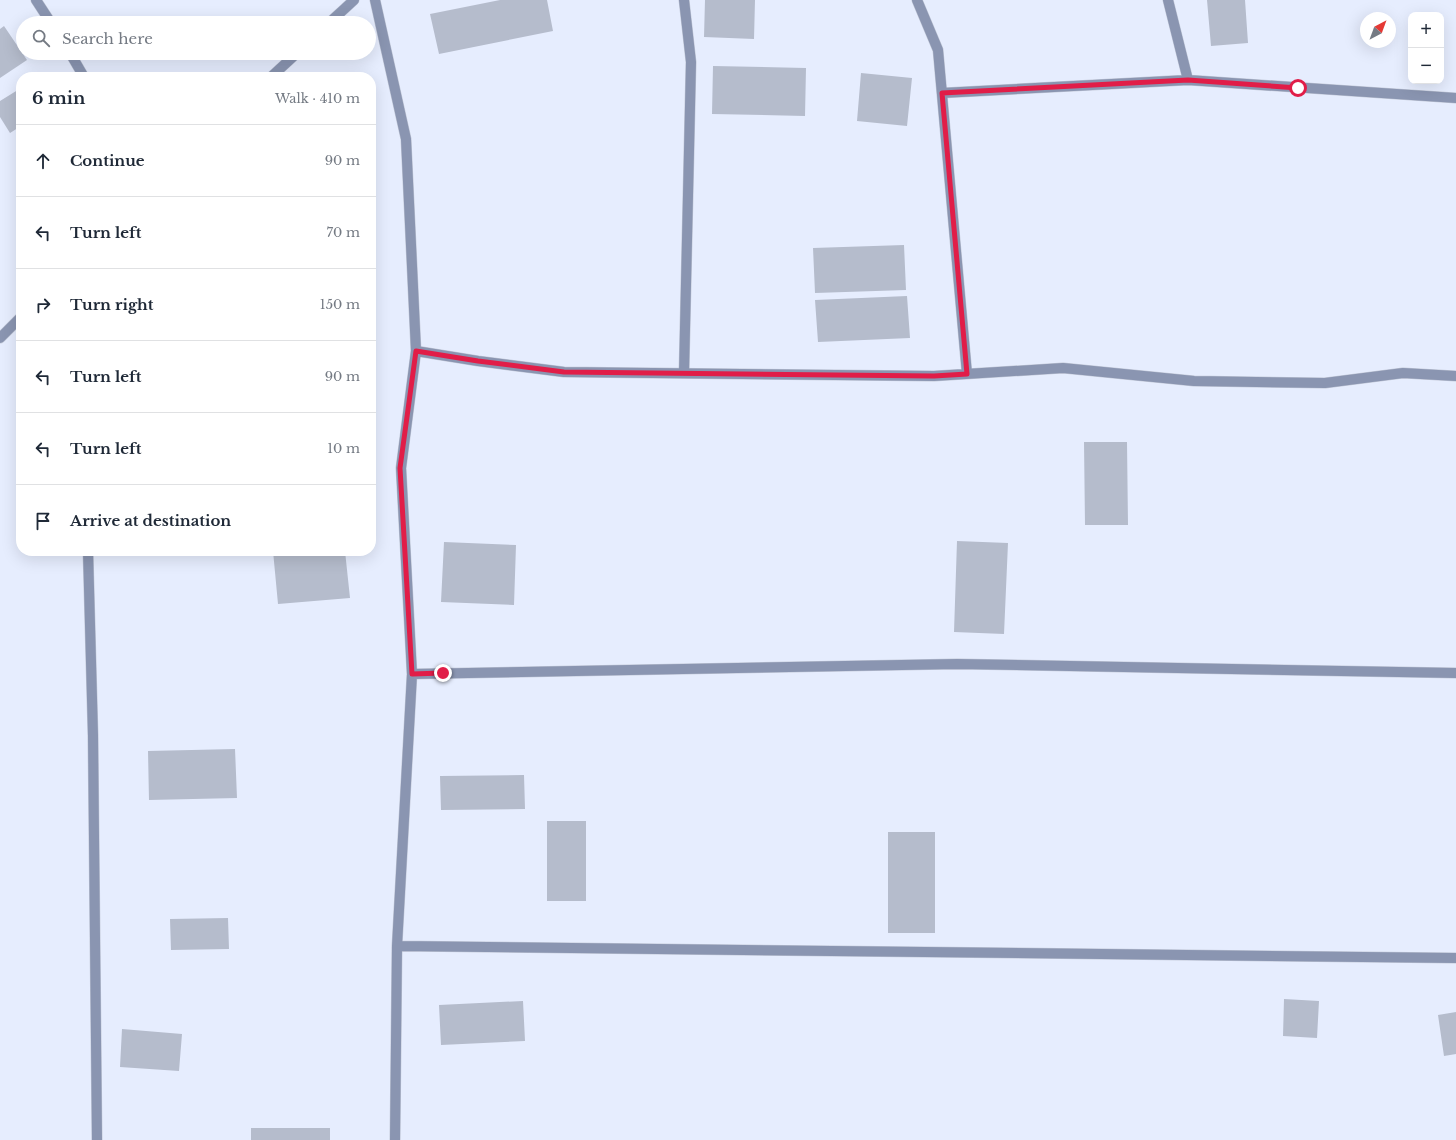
<!DOCTYPE html>
<html lang="en">
<head>
<meta charset="utf-8">
<style>
  :root { --surface:#fff; --page:#f6f6f7; --text:#1f2937; --muted:#747a83; --line:#e0e1e3 }
  body { margin:0; font-family:"Libre Baskerville",serif; background:var(--page); color:var(--text) }
  .controls { position:absolute; right:12px; top:12px; display:grid; overflow:hidden; border-radius:8px; box-shadow:0 4px 16px #0002 }
  .controls button { width:36px; height:36px; display:grid; place-items:center; padding:0; border:0; border-bottom:1px solid var(--line); background:var(--surface); color:var(--text); font:20px sans-serif }
  .compass { position:absolute; left:1360px; top:12px; width:36px; height:36px; border-radius:50%; background:var(--surface); box-shadow:0 4px 16px #0002; rotate:41deg }
  .stop { position:absolute; width:12px; height:12px; margin:-9px; border:3px solid #e11d48; border-radius:50%; background:#fff }
  .stop.end { background:#e11d48; border-color:#fff; box-shadow:0 1px 4px #0008 }
  .list { margin:0; padding:0; list-style:none }
  h2 { display:flex; justify-content:space-between; align-items:center; height:52px; margin:0; padding:0 16px; font-size:17px }
  h2 small { font-size:13px; font-weight:400; color:var(--muted) }
  .list li { display:grid; grid-template-columns:26px 1fr auto; gap:12px; align-items:center; box-sizing:border-box; height:72px; padding:0 16px; border-top:1px solid var(--line) }
  .list b { display:block; font-size:15px; white-space:nowrap }
  .list em { font-size:13px; font-style:normal; color:var(--muted) }
  .icon { flex:none; width:22px; height:22px; fill:none; stroke:currentColor; stroke-width:2; stroke-linecap:round; stroke-linejoin:round }
  .map { position:relative; flex:none; width:1456px; height:1140px; overflow:hidden }
  .search { position:absolute; background:var(--surface); box-shadow:0 4px 16px #0002; left:16px; top:16px; width:360px; height:44px; display:flex; align-items:center; gap:10px; box-sizing:border-box; padding:0 14px; border-radius:22px; color:var(--muted); font-size:15px }
  .panel { position:absolute; background:var(--surface); box-shadow:0 4px 16px #0002; left:16px; top:72px; width:360px; height:484px; border-radius:16px }
  .map>svg:first-child { display:block }
  .building { fill:#b5bccc }
  .lines { fill:none; stroke-linecap:round; stroke-linejoin:round }
  .minor-casing { stroke:#c2c8d7; stroke-width:11 }
  .minor { stroke:#8a95b1; stroke-width:10 }
  .route { stroke:#e11d48; stroke-width:5 }
</style>
</head>
<body>
<div class="map">
<svg width="1456" height="1140" viewBox="0 0 1456 1140">
  <rect width="100%" height="100%" fill="#e6edfe"/>
  <!-- building -->
  <path class="building" d="M500 0H547L553 31 439 54 430 14Z
    M705 0H755L754 39 704 37Z
    M1207 0H1245L1248 43 1211 46Z
    M4 26 27 60 0 78V29Z
    M713 66 806 68 805 116 712 114Z
    M861 73 912 78 907 126 857 121Z
    M21 88V126L10 133 0 117V101Z
    M904 245 906 290 815 293 813 248Z
    M907 296 910 338 818 342 815 300Z
    M1084 442H1127L1128 525H1085Z
    M957 541 1008 543 1004 634 954 632Z
    M444 542 516 545 514 605 441 602Z
    M273 551H345L350 598 278 604Z
    M235 749 237 798 149 800 148 751Z
    M524 775 525 809 441 810 440 776Z
    M547 821H586V901H547Z
    M888 832H935V933H888Z
    M228 918 229 949 171 950 170 919Z
    M1284 999 1319 1001 1317 1038 1283 1036Z
    M523 1001 525 1041 441 1045 439 1005Z
    M1456 1012V1054L1444 1056 1438 1015Z
    M122 1029 182 1034 179 1071 120 1067Z
    M251 1128H330V1140H251Z"/>
  <g class="lines">
    <defs>
      <path id="minor" d="M36 0 51 23
        M375 0 406 139 416 351 401 468 412 674 397 946 395 1140
        M684 0 691 62 684 373
        M917 0 938 50 967 374
        M1168 0 1188 80
        M329 23 354 0
        M70 53 84 77
        M271 77 297 53
        M942 93 1188 80 1456 98
        M0 338 21 317
        M416 351 478 361 564 372 934 376 1063 368 1194 381 1325 383 1403 373 1456 376
        M88 551 93 736 97 1140
        M412 674 957 664 1456 673
        M397 946 1456 958"/>
    </defs>
    <!-- minor casing -->
    <use href="#minor" class="minor-casing"/>
    <!-- minor -->
    <use href="#minor" class="minor"/>
  </g>
  <g class="lines">
    <!-- route -->
    <path class="route" d="M443 673 412 674 400 468 416 351 478 361 564 372 934 376 967 374 942 93 1188 80 1298 88"/>
  </g>
</svg>
<div class="controls">
<button>+</button>
<button>−</button>
</div>
<svg class="compass" viewBox="-18 -18 36 36"><path d="M0-13l5 13h-10z" fill="#e53935"/><path d="M0 13l5-13h-10z" fill="#747a83"/></svg>
<div class="stop" style="left:1298px;top:88px"></div>
<div class="stop end" style="left:443px;top:673px"></div>
<div class="search"><svg class="icon" aria-label="search" viewBox="0 0 24 24"><circle cx="10" cy="10" r="6"/><path d="M15 15l6 6"/></svg>Search here</div>
<section class="panel">
<h2>6 min<small>Walk · 410 m</small></h2>
<ul class="list">
<li><svg class="icon" aria-label="ahead" viewBox="0 0 24 24"><path d="M12 20V5M6 11l6-6 6 6"/></svg><div><b>Continue</b></div><em>90 m</em></li>
<li><svg class="icon" aria-label="left" viewBox="0 0 24 24"><path d="M17 20v-9H6M10 6l-5 5 5 5"/></svg><div><b>Turn left</b></div><em>70 m</em></li>
<li><svg class="icon" aria-label="right" viewBox="0 0 24 24"><path d="M7 20v-9h11M14 6l5 5-5 5"/></svg><div><b>Turn right</b></div><em>150 m</em></li>
<li><svg class="icon" aria-label="left" viewBox="0 0 24 24"><path d="M17 20v-9H6M10 6l-5 5 5 5"/></svg><div><b>Turn left</b></div><em>90 m</em></li>
<li><svg class="icon" aria-label="left" viewBox="0 0 24 24"><path d="M17 20v-9H6M10 6l-5 5 5 5"/></svg><div><b>Turn left</b></div><em>10 m</em></li>
<li><svg class="icon" aria-label="arrive" viewBox="0 0 24 24"><path d="M6 21V4h12l-3 4 3 4H6"/></svg><div><b>Arrive at destination</b></div></li>
</ul>
</section>
</div>
</body>
</html>
